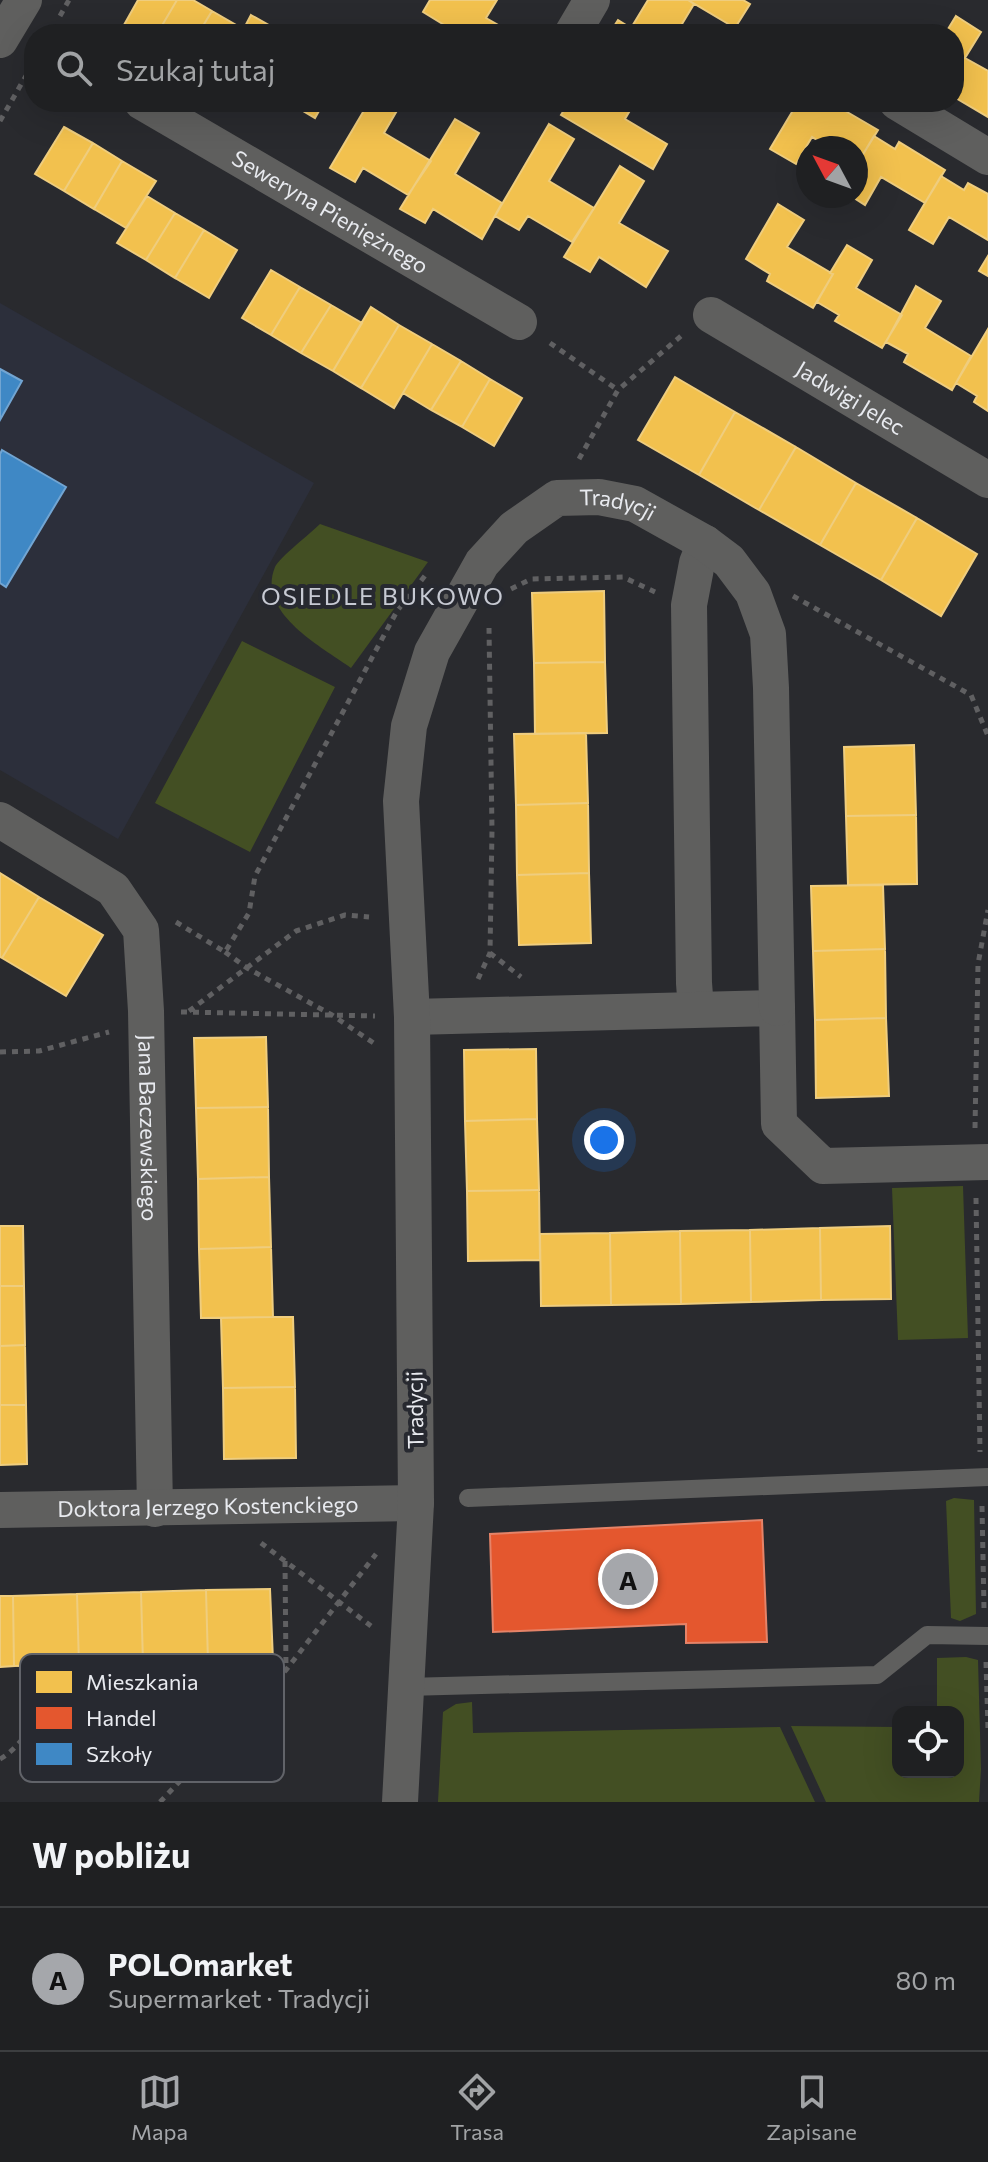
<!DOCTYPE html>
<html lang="pl">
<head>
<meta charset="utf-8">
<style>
  :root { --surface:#1f2022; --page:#27282a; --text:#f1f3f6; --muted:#a1a3a5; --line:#3c3e40; --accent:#a5a7ab }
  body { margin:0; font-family:Commissioner,sans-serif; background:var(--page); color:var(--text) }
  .controls { position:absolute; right:24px; bottom:24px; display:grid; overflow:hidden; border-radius:16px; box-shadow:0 8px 32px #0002 }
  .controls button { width:72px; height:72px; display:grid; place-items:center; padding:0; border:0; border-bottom:2px solid var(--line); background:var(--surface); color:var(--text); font:40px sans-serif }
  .compass { position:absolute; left:796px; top:136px; width:72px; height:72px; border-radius:50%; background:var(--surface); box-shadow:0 8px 32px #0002; rotate:311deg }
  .you { position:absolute; left:604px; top:1140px; width:28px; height:28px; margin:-20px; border:6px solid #fff; border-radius:50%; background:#1a73e8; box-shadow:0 0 0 12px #1a73e833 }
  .badge { display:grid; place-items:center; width:52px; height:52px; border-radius:50%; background:var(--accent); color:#111; font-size:26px; font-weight:700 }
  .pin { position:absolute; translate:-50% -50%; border:4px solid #fff; box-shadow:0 2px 8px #0006 }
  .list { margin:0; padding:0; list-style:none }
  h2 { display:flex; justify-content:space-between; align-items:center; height:104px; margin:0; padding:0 32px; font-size:34px }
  h2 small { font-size:26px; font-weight:400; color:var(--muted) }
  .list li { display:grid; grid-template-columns:52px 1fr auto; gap:24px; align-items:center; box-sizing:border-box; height:144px; padding:0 32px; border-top:2px solid var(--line) }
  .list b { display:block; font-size:30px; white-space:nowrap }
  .list p { margin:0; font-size:26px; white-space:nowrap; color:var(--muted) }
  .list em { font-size:26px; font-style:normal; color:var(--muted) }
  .icon { flex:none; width:44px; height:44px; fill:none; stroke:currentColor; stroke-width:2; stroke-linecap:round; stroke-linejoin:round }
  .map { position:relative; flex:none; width:988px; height:1802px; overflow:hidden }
  .search { position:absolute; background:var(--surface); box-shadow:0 8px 32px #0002; left:24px; right:24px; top:24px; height:88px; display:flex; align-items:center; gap:20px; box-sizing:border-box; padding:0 28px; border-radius:32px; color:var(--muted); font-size:30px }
  .sheet { height:248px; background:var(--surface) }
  nav { display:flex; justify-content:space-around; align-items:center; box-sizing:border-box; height:112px; border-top:2px solid var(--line); background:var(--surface); font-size:22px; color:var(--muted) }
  nav a { display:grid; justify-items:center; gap:4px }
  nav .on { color:var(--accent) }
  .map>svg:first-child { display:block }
  .built { fill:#2c2f3b }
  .green { fill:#434f23 }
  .homes { fill:#f2c14e; stroke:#efcd7e; stroke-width:2 }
  .shops { fill:#e4572e; stroke:#e58368; stroke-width:2 }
  .schools { fill:#3f88c5; stroke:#72a5d2; stroke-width:2 }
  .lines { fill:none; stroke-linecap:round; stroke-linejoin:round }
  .path { stroke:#606062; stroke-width:5; stroke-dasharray:6 6; stroke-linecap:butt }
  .service { stroke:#5f5f5e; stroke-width:18 }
  .minor { stroke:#5f5f5e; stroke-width:36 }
  .labels { text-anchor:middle; stroke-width:8; stroke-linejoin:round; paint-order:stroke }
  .street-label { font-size:22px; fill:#e8eaef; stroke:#272930 }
  .neighbourhood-label { font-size:24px; letter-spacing:2px; fill:#c7cad3; stroke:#272930 }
  .key { fill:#272930; stroke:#616369; stroke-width:2 }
  .key-label { font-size:22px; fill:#e8eaef }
</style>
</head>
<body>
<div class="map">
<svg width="988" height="1802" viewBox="0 0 988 1802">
  <rect width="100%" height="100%" fill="#292a2e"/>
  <!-- built -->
  <path class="built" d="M0 303 314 483 118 839 0 770Z"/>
  <!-- green -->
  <path class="green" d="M320 524 428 562 351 668C322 647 256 613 275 567 279 558 311 533 320 524Z
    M242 641 335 687 250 852 155 803Z
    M963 1186 968 1338 898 1340 892 1188Z
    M954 1498 974 1500 976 1614 960 1621 951 1618 946 1501Z
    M966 1657 978 1660 981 1769 979 1802H826L791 1726 898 1727V1772H958V1712H937V1658Z
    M472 1702 473 1733 780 1727 815 1802H438L443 1712 456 1704Z"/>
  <!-- homes -->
  <path class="homes" d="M138 0H177L157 34H139L124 25Z
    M177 0H193L212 11 198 34H157Z
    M430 0H497L486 18 514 34H459L423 12Z
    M648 0H688L694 4 676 34H609L618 20 631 28Z
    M688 0H743L750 4 735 28Z
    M212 11 243 29 241 34H198Z
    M251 15 281 32 280 34H241Z
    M956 16 981 32 965 58 988 71V117L954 97V34H945Z
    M288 102H324L315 118Z
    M369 102H402L384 133 431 161 408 195 363 168 355 182 330 168Z
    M569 102H635L625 119 667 144 653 169 561 115Z
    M798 102H816L826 108 830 102 878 130 857 164 856 148H830L812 137 796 164 770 149Z
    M455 119 479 133 455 174 502 203 482 239 433 209 425 223 400 209Z
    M549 124 574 139 549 181 594 208 572 242 528 216 519 230 495 216Z
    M64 127 93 143 64 191 35 174Z
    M874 136 895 149 899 142 945 170 925 203 881 177 865 205 851 196H856V166Z
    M93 143 122 161 94 209 64 191Z
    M122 161 156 181 126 228 94 209Z
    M620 166 644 181 619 223 668 251 646 287 599 257 590 272 564 257Z
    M941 176 964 190 968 183 988 194V240L949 217 933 244 909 230Z
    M147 196 175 213 146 260 117 243Z
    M778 204 804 220 787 247 833 274 813 308 767 281 770 274 746 259Z
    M175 213 204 230 175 278 146 260Z
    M204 230 237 250 209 298 175 278Z
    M847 245 872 260 856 288 902 315 882 348 835 321 839 315 817 302 833 274 830 273Z
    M988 256V276L979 271Z
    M271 270 300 287 271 335 242 318Z
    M916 286 941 301 925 328 971 356 952 390 904 362 908 354 886 342Z
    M300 287 331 305 301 353 271 335Z
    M331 305 362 323 333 371 301 353Z
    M371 307 399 325 361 388 333 371Z
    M399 325 432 344 394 408 361 388Z
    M988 329V411L974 402 977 396 956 383Z
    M432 344 461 361 431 410 403 393Z
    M461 361 490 379 462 427 431 410Z
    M675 377 735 412 699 475 638 440Z
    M490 379 522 398 494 446 462 427Z
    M735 412 796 447 759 510 699 475Z
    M796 447 856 483 820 545 759 510Z
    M856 483 917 518 881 580 820 545Z
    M917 518 977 554 941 616 881 580Z
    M604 591 605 662 534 663 532 593Z
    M605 662 607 733 535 734 534 663Z
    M586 733 588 803 516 805 514 734Z
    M914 745 916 815 846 816 844 747Z
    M588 803 589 873 517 875 516 805Z
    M916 815 917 884 848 885 846 816Z
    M0 873 39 897 2 958 0 957Z
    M589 873 591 943 519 945 517 875Z
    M883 885 885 949 813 951 811 886Z
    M39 897 103 935 66 996 2 958Z
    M885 949 886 1018 815 1020 813 951Z
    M886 1018 889 1096 816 1098 815 1020Z
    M266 1037 268 1107 196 1108 194 1038Z
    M536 1049 537 1119 465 1121 464 1050Z
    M268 1107 269 1177 198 1179 196 1108Z
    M537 1119 539 1190 467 1191 465 1121Z
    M269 1177 271 1247 199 1249 198 1179Z
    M539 1190 540 1260 468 1261 467 1191Z
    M0 1226H23L24 1286H0Z
    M890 1226 891 1299 821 1300 820 1228Z
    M820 1228 821 1300 751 1302 750 1230Z
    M750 1230 751 1302 681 1304 680 1231Z
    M680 1231 681 1304 611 1305 610 1233Z
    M610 1233 611 1305 541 1306 540 1234Z
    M271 1247 273 1317 201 1318 199 1249Z
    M0 1286H24L25 1345 0 1346Z
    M273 1317H293L295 1387 223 1388 221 1318Z
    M25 1345 26 1405H0V1346Z
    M295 1387 296 1458 224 1459 223 1388Z
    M0 1405H26L27 1464 0 1465Z
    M270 1589 273 1660 208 1662 206 1590Z
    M206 1590 208 1662 143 1663 141 1592Z
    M141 1592 143 1663 79 1665 77 1594Z
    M77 1594 79 1665 14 1666 13 1596Z
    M0 1596H13L14 1666 0 1667Z"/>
  <!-- shops -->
  <path class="shops" d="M762 1520 767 1642 686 1643V1624L493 1632 490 1534Z"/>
  <!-- schools -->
  <path class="schools" d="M0 369 22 381 0 420Z
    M2 450 66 487 6 587 0 583V454Z"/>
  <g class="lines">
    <!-- path -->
    <path class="path" d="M60 16 69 0
      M0 121 34 62
      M550 343 618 390
      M579 459 618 390 681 336
      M511 589 531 579 623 577 655 592
      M793 596 971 695 988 736
      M176 922 225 952 249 913 255 876 397 611 428 572
      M225 952 247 968 332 1015 375 1044
      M490 953 521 977
      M478 979 490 953 492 830 489 628
      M189 1011 296 931 345 915 369 917
      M181 1012 375 1016
      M0 1052 39 1051 109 1032
      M975 1128 978 964 988 910
      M976 1198 980 1452
      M982 1506 984 1608
      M261 1543 371 1626
      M285 1561 286 1669
      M986 1662 988 1729
      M0 1759C15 1751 22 1737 35 1728 51 1717 70 1718 87 1718L114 1741 146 1757 208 1749
      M160 1802 286 1670 376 1554"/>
    <!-- service -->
    <path class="service" d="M468 1498 988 1477
      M406 1687 877 1675 927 1635 988 1636"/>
    <!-- minor -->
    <g class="minor">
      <path d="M572 34 592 0"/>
      <path d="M0 40 24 0"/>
      <path id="s1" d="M142 102 519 322"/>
      <path d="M897 102 988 157"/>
      <path id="s2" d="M711 315 988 480"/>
      <path id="s3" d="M0 820 113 889 141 930 146 1011 155 1509"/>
      <path d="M696 1009 694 983 689 605 697 563 705 543"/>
      <path d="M412 1017 777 1008 779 1124 823 1166 988 1162"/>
      <path id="s4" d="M0 1510 416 1503"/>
      <path id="s5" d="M400 1802 416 1503 412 1017 401 801 409 726 432 652 482 563 514 528 557 498 599 497 635 504 705 543 729 561 753 593 768 634 771 688 777 1008"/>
    </g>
  </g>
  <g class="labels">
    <!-- street labels -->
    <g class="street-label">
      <text dy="8" stroke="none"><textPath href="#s1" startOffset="218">Seweryna Pieniężnego</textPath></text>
      <text dy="8" stroke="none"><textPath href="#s2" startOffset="162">Jadwigi Jelec</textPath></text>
      <text dy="8" stroke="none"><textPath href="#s5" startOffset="1418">Tradycji</textPath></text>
      <text dy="8" stroke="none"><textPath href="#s3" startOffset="380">Jana Baczewskiego</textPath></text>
      <text transform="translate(415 1410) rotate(-91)" y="8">Tradycji</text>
      <text dy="8" stroke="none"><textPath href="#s4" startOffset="208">Doktora Jerzego Kostenckiego</textPath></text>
    </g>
    <!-- neighbourhood labels -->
    <g class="neighbourhood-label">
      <text x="383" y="605">OSIEDLE BUKOWO</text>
    </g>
  </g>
  <!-- legend -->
  <rect x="20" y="1654" width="264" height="128" rx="12" class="key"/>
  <rect x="36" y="1671" width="36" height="22" fill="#f2c14e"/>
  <rect x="36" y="1707" width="36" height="22" fill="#e4572e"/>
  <rect x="36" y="1743" width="36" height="22" fill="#3f88c5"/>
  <g class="key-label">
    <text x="86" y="1690">Mieszkania</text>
    <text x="86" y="1726">Handel</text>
    <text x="86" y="1762">Szkoły</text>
  </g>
</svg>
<div class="controls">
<button><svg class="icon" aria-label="locate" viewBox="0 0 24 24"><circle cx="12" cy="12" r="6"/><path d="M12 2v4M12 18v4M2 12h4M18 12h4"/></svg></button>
</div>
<svg class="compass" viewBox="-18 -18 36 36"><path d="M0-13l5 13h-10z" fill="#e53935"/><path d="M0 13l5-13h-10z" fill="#a1a3a5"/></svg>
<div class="you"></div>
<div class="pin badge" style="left:628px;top:1579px">A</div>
<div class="search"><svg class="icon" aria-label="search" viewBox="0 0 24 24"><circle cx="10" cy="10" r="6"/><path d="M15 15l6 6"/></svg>Szukaj tutaj</div>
</div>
<section class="sheet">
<h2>W pobliżu<small></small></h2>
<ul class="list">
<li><span class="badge">A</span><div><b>POLOmarket</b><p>Supermarket · Tradycji</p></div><em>80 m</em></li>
</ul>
</section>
<nav>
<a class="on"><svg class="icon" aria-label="map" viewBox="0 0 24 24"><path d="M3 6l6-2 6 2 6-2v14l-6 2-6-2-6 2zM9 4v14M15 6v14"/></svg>Mapa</a>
<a><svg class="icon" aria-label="directions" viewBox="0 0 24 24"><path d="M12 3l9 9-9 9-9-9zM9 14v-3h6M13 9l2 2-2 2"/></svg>Trasa</a>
<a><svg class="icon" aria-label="saved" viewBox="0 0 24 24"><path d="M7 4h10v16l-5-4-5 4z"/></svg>Zapisane</a>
</nav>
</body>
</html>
